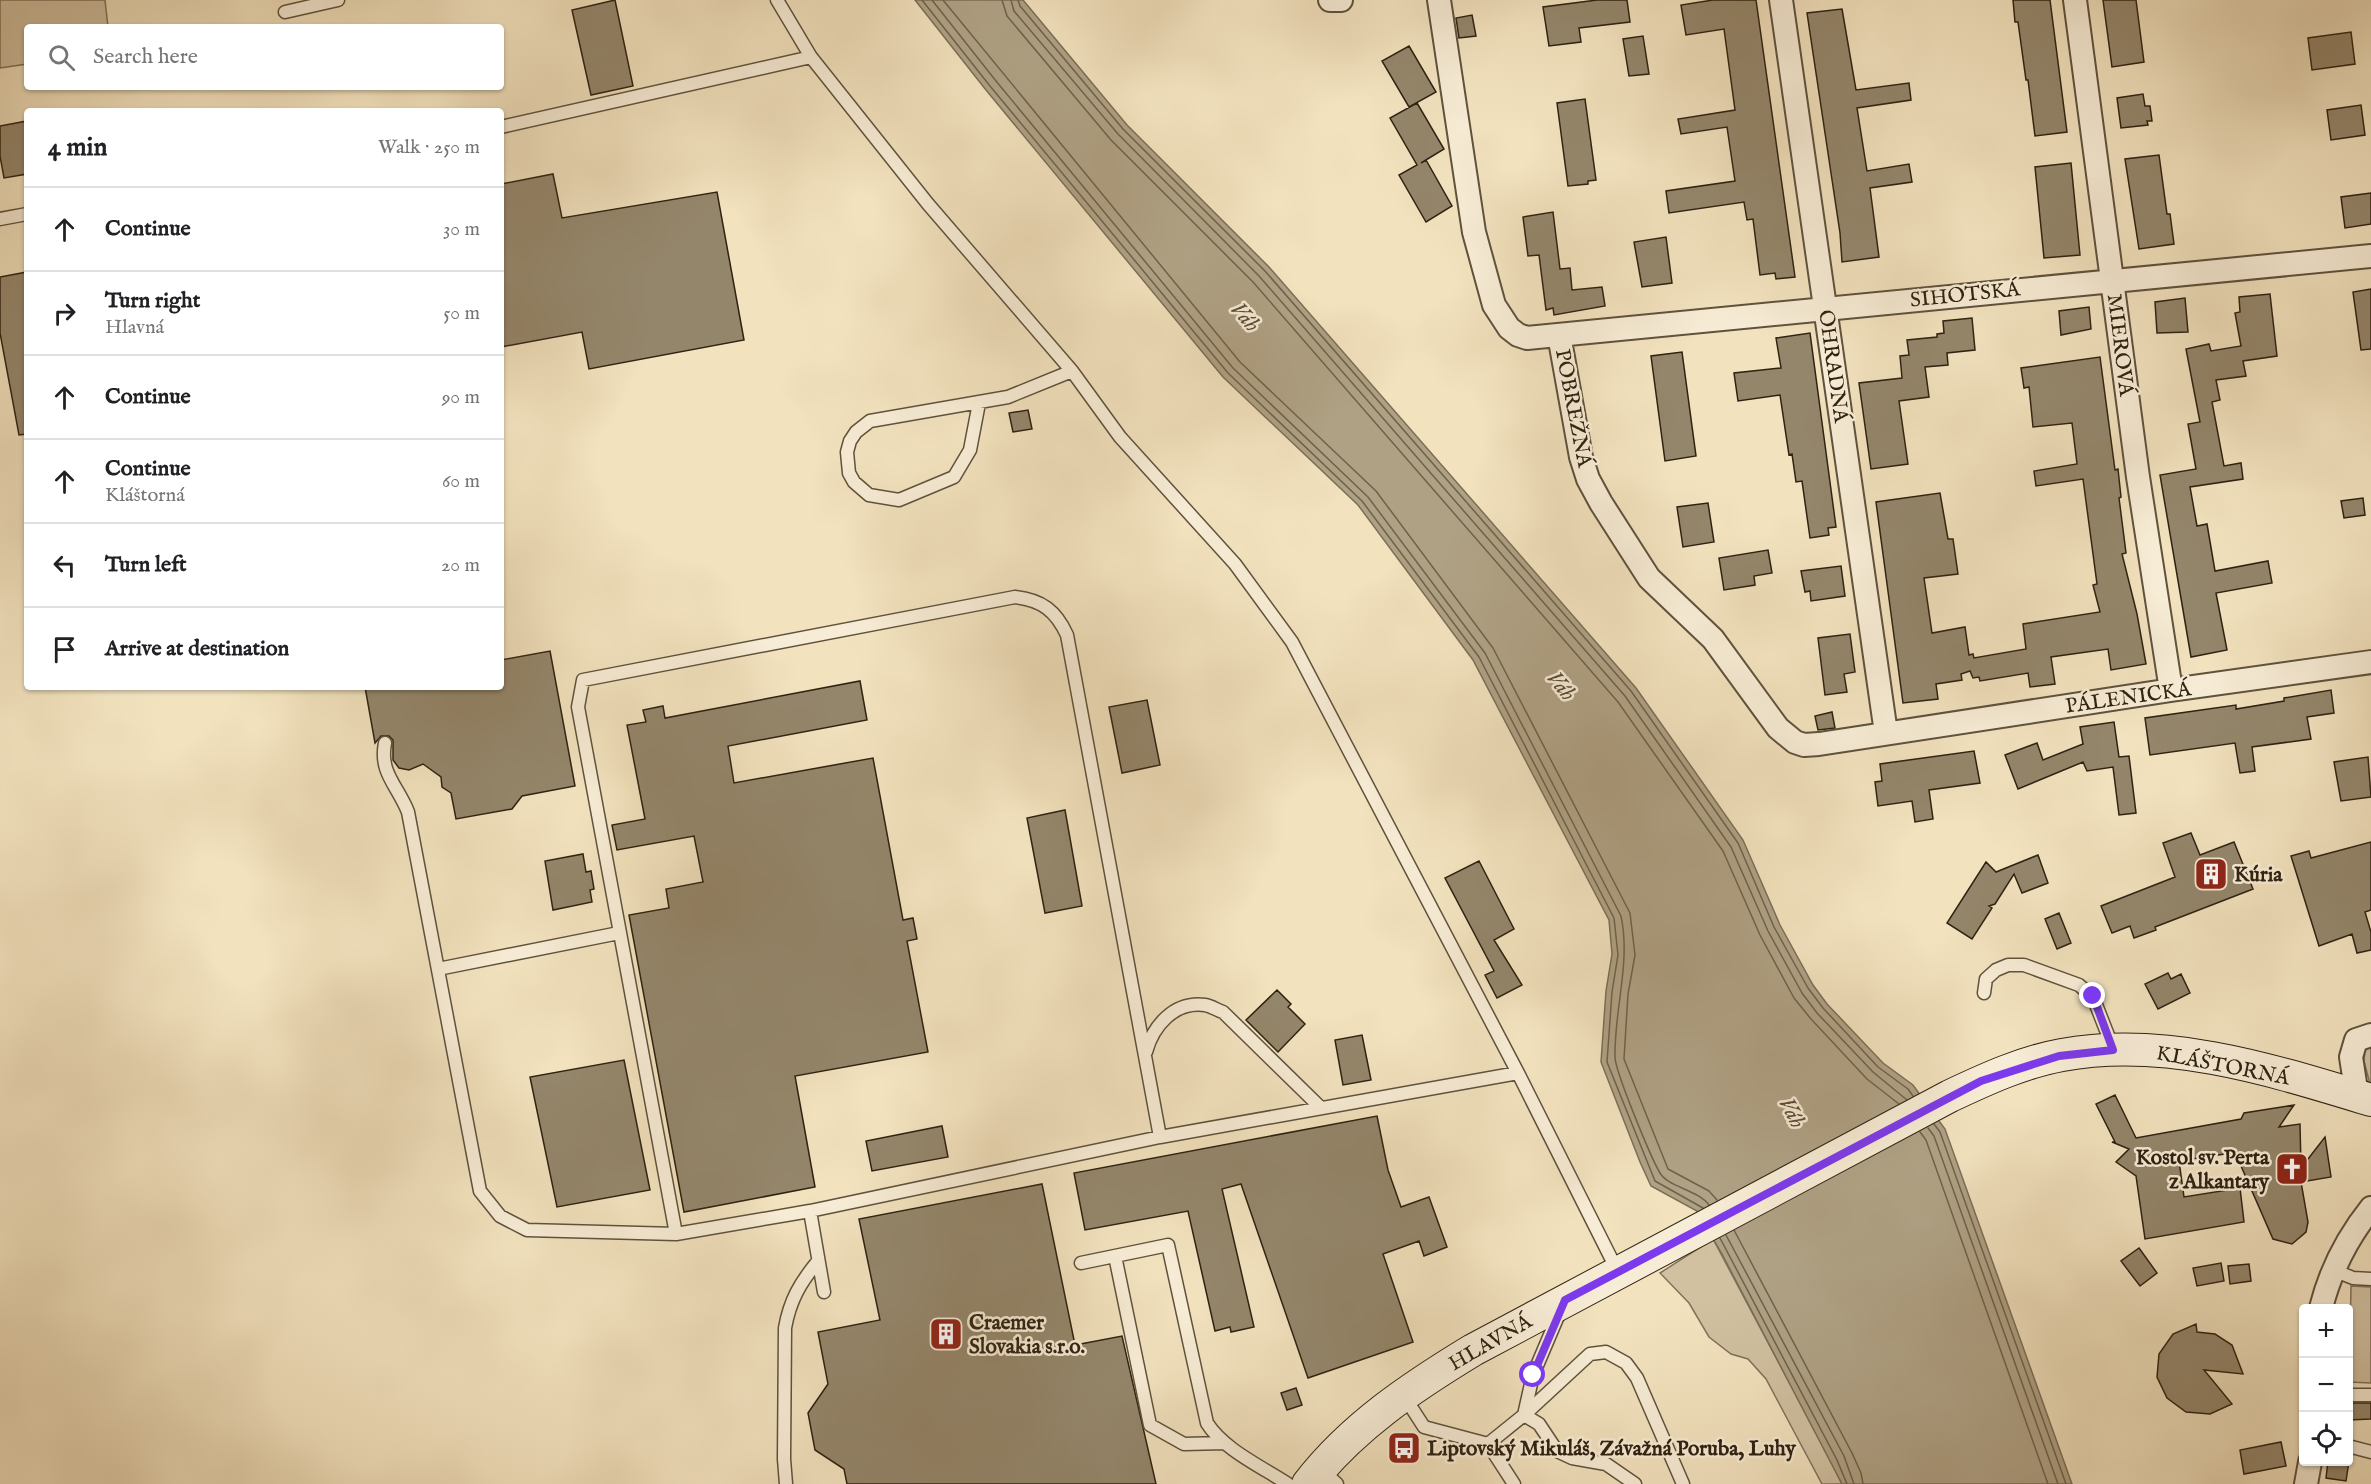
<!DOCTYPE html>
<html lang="en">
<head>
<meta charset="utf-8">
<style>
  :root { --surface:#fff; --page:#f6f6f6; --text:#202124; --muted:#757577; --line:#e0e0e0 }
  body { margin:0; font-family:"IM FELL English",serif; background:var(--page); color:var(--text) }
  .controls { position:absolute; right:18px; bottom:18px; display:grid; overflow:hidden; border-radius:6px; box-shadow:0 2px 4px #0004 }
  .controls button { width:54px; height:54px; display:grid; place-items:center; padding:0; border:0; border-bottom:2px solid var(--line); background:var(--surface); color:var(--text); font:30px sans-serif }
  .stop { position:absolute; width:18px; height:18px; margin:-14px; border:4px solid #7c3aed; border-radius:50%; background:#fff }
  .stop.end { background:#7c3aed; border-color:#fff; box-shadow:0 2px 6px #0008 }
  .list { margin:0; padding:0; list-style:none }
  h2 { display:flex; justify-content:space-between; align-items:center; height:78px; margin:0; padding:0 24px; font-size:26px }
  h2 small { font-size:20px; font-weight:400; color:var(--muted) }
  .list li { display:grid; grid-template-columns:39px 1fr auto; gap:18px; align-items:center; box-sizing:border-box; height:84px; padding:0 24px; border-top:2px solid var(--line) }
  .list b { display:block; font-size:22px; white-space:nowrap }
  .list p { margin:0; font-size:20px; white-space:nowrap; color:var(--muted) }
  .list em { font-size:20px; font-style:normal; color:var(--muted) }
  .icon { flex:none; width:33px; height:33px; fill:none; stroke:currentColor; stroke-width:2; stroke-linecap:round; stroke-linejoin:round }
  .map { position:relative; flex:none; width:2371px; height:1484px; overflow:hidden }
  .search { position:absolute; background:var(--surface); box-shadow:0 2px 4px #0004; left:24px; top:24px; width:480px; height:66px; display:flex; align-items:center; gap:15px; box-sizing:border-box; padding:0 21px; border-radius:6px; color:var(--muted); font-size:22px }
  .panel { position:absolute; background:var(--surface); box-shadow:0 2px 4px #0004; left:24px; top:108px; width:480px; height:582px; border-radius:6px }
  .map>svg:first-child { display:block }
  .green { fill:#d1c1a1; stroke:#80725a; stroke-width:1.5 }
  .water { fill:#afa184; stroke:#7b6e56; stroke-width:1.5 }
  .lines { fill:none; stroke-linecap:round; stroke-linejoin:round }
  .shore { stroke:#6e624b; stroke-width:1.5 }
  .building { fill:#94866b; stroke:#2e2212; stroke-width:1.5 }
  .lane-casing { stroke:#5f523d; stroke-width:15 }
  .street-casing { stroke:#5f523d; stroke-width:26 }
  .secondary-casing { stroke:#2e2212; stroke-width:34 }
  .lane { stroke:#f7ecd5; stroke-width:12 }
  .street { stroke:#f7ecd5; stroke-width:22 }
  .secondary { stroke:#f7ecd5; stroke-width:32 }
  .route { stroke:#7c3aed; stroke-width:8 }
  .labels { text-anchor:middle; stroke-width:5; stroke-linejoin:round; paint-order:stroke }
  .street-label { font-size:21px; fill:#2e2212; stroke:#f7ecd5 }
  .poi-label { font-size:21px; font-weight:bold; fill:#2e2212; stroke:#f7ecd5; text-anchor:start }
  .water-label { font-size:22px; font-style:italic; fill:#5b4e3a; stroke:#f7ecd5 }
</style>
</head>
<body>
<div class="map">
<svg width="2371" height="1484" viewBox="0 0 2371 1484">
  <rect width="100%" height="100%" fill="#f2e2be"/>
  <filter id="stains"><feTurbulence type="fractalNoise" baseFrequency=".00333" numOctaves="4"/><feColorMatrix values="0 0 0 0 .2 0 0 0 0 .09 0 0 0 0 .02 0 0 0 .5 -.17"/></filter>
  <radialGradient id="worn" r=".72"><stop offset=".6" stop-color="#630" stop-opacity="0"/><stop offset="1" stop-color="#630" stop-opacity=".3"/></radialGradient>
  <!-- green -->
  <path class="green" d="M0 0H105L108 27H27V64L0 68Z
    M2371 1045V1088L2364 1061 2365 1049Z
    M1713 1239 1832 1463 1842 1484H1822L1766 1379 1748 1359 1731 1354 1709 1337 1689 1303 1660 1273Z
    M2351 1286 2371 1287V1383L2349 1382Z"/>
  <!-- water -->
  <path class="water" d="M915 0H1023L1127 125 1269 267 1636 688 1743 840 1780 925 1813 985 1827 1004 1883 1063 1913 1085 1945 1129 2072 1484H1842L1722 1254 1697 1211 1651 1186 1640 1162 1601 1062 1606 991 1612 954 1609 920 1473 660 1358 505 1223 377 986 90Z"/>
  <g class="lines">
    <!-- shore -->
    <path class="shore" d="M922 0 990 86 1228 373 1362 501 1479 657 1614 918 1618 955 1612 992 1607 1062 1655 1181 1703 1208
      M932 0 996 81 1233 368 1368 497 1485 653 1621 916C1631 963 1614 1010 1615 1057 1615 1071 1651 1158 1660 1173 1668 1187 1698 1190 1709 1205
      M943 0 1240 362 1376 491 1493 648 1630 913 1635 955 1628 994 1624 1059 1668 1169 1709 1191 1717 1200
      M1002 0 1007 16 1111 140 1253 282 1618 702 1723 851 1760 935 1794 998 1811 1019 1867 1079 1899 1104
      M1011 0 1014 11 1118 134 1259 276 1625 696 1731 847 1768 931 1802 993 1817 1013 1873 1072 1907 1100
      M1018 0 1020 6 1123 129 1265 271 1631 691 1738 843 1774 927 1808 988 1823 1008 1878 1067 1908 1089 1913 1096
      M1934 1124 1940 1132 2066 1484
      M1928 1128 1934 1136 2058 1484
      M1920 1132 1926 1140 2048 1484
      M1734 1230 1852 1453 1861 1473 1863 1484
      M1726 1235 1844 1456 1854 1484
      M1720 1238 1837 1460 1847 1484"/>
  </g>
  <!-- building -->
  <path class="building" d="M615 0 633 86 591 95 572 10Z
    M1597 0H1627L1630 22 1579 28 1581 42 1549 46 1543 7Z
    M1713 0H1756L1795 277 1776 279 1775 273 1760 275 1753 219 1747 220 1744 202 1669 213 1666 191 1735 181 1727 127 1681 134 1678 119 1735 110 1724 29 1686 35 1681 5Z
    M2013 0H2050L2067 132 2035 136 2028 80H2026L2018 22H2015Z
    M2103 0H2136L2144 62 2112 67Z
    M1842 9 1856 90 1909 83 1911 100 1857 108 1867 171 1909 164 1912 182 1870 188 1879 257 1842 262 1840 233 1807 13Z
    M1472 15 1476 36 1459 38 1456 18Z
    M2351 32 2355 64 2312 70 2308 38Z
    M1643 36 1649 74 1629 76 1623 39Z
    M1409 46 1436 92 1409 107 1382 61Z
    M2143 94 2145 106H2150L2152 121H2147L2148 125 2121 128 2117 98Z
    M1585 99 1596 180 1588 181V184L1568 186 1557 103Z
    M1417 103 1444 149 1421 163 1426 160 1452 206 1426 222 1399 175 1417 165 1390 118Z
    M2361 105 2365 135 2331 140 2327 110Z
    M27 121V174L4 178 0 156V126Z
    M2159 155 2167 214H2170L2174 244 2139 249 2125 159Z
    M2071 163 2080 255 2044 258 2035 167Z
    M553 174 562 218 717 192 744 340 589 369 582 332 501 347V184Z
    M2371 193V224L2345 228 2341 197Z
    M1553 212 1560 269 1570 268 1572 290 1602 287 1605 306 1554 315 1553 308 1546 310 1539 255 1528 256 1523 217Z
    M1666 237 1672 283 1642 287 1634 242Z
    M27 272V434L19 435 0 333V277Z
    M2371 289V349L2361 350 2353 292Z
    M2270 294 2277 356 2243 361 2246 376 2216 380 2220 400 2212 402 2224 466 2241 463 2243 479 2190 487 2197 526 2207 524 2215 571 2268 561 2272 583 2216 593 2227 650 2191 657 2160 475 2196 469 2188 424 2200 422 2186 349 2209 344 2211 351 2241 346 2235 313 2240 312 2239 297Z
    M2185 298 2188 332 2157 333 2155 302Z
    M2089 307 2091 329 2061 335 2059 311Z
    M1972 318 1975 350 1947 353 1948 365 1925 367 1929 397 1899 401 1908 464 1871 469 1859 383 1902 378 1900 356 1909 355 1907 340 1937 337V334L1944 333 1943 321Z
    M1810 333 1836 527 1828 528 1829 535 1810 538 1802 481 1796 482 1792 454 1789 455 1780 395 1738 401 1734 373 1781 368 1776 338Z
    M1682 352 1696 456 1665 461 1651 356Z
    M2100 357 2115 470 2118 469 2121 497 2119 498 2126 553 2122 554 2137 614 2146 664 2111 670 2108 649 2051 657 2055 684 2030 687 2028 673 1980 681 1979 677 1973 678 1970 671 1961 674 1962 680 1936 684 1938 699 1903 703 1876 502 1940 493 1948 539H1953L1958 574 1924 578 1932 633 1965 627 1969 655 1973 654 1974 658 2026 649 2023 624 2100 612 2093 585 2097 584 2083 479 2036 486 2034 471 2077 464 2072 423 2033 427 2029 387 2024 388 2021 368Z
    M1028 410 1032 429 1013 432 1009 413Z
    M2363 498 2365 515 2344 518 2341 501Z
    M1708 503 1714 542 1683 547 1677 507Z
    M1768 550 1772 573 1754 576 1755 585 1724 590 1719 558Z
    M1841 566 1845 596 1811 601 1810 591 1805 592 1801 571Z
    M1850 634 1855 672 1844 674 1847 692 1825 695 1818 638Z
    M550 651 575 786 522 796 512 809 456 819 451 793 442 787 441 777 423 764 409 770 399 768 393 760V740L389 736H381L375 743 365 687H501V660Z
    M860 681 867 720 728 746 734 783 873 758 903 920 913 918 917 939 907 941 928 1052 795 1076 815 1187 684 1212 629 915 669 908 666 889 703 882 694 836 617 850 612 825 645 819 627 725 646 722 643 710 663 706 665 718Z
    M2331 690 2334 713 2307 717 2311 739 2252 747 2255 771 2240 773 2235 743 2150 755 2145 718 2236 705V709L2284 701V698Z
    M1147 700 1160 765 1122 773 1109 707Z
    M1832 712 1835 728 1818 730 1815 716Z
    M2114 722 2119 757 2129 756 2136 813 2119 815 2113 767 2087 771 2083 762 2018 789 2005 755 2037 743 2043 760 2083 744 2080 727Z
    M1974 751 1980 783 1929 790 1933 819 1915 822 1912 801 1878 806 1875 782 1882 781 1880 764Z
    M2368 757 2371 797 2341 801 2334 762Z
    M1065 810 1082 906 1045 913 1027 818Z
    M2191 833 2200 855 2234 842 2253 889 2155 927 2156 930 2134 938 2130 926 2112 933 2101 906 2175 877 2163 843Z
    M2371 842V910L2365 912 2371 932V950L2357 953 2352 934 2319 946 2291 856 2309 851 2311 858Z
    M583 854 586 872 591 871 594 889 590 890 592 902 553 910 545 861Z
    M2038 855 2048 883 2022 893 2014 874 1995 904 1989 906 1992 908 1972 939 1947 923 1986 862 1996 872Z
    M1479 861 1514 929 1494 940 1522 985 1497 998 1485 975 1494 971 1445 878Z
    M2059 913 2071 943 2057 949 2045 919Z
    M2168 973 2171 979 2181 974 2190 993 2158 1009 2145 984Z
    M1277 990 1291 1004 1288 1007 1305 1024 1278 1052 1246 1020Z
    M1362 1035 1371 1080 1343 1085 1335 1040Z
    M624 1060 650 1190 557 1207 530 1077Z
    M2115 1095 2136 1138 2241 1119 2244 1113 2294 1105 2279 1127 2300 1124 2301 1168 2325 1137 2331 1177 2301 1182 2308 1222 2306 1232 2292 1244 2273 1239 2241 1166 2238 1152 2179 1161 2184 1197 2240 1188 2244 1222 2145 1239 2136 1176 2116 1162 2129 1149 2112 1142H2115L2096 1104Z
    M1377 1116 1388 1170 1401 1207 1429 1197 1447 1247 1424 1256 1419 1241 1383 1254 1413 1342 1308 1378 1241 1184 1222 1189 1254 1327 1231 1332 1230 1327 1215 1331 1188 1211 1085 1230 1074 1173Z
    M942 1126 948 1157 872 1171 866 1141Z
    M1042 1184 1075 1345 1122 1336 1156 1484H847L844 1469 815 1450 808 1413 828 1384 818 1332 880 1320 859 1219Z
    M2139 1248 2157 1273 2140 1286 2121 1261Z
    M2221 1263 2224 1281 2197 1286 2193 1268Z
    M2249 1264 2251 1281 2230 1284 2228 1266Z
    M2196 1324 2197 1332 2215 1334 2232 1345 2243 1374 2204 1370 2232 1404 2210 1414 2186 1412 2167 1398 2157 1377 2159 1354 2173 1334Z
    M1296 1388 1302 1405 1287 1410 1281 1393Z
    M2349 1403H2371V1419L2349 1420Z
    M2281 1442 2286 1466 2244 1474 2240 1450Z
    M2328 1461H2349L2346 1481 2326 1478Z"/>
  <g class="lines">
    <defs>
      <path id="lane" d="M777 0 811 57 928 204 1072 371 1120 437 1235 564 1292 642 1518 1073 1618 1272
        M285 12 338 0
        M501 127 811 57
        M0 219 27 214
        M979 403 970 450 954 477 899 500 869 495 854 482 849 473 847 452 850 441 856 432 870 421 1008 397 1072 371
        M385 743C379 773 398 786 408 812L480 1191 500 1216 527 1230 676 1234 810 1211 1160 1137 1518 1073
        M438 969 619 933
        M1984 993 1986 979 1996 970 2008 965H2024L2079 985 2093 997 2113 1048
        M1146 1052C1153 1026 1174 1001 1205 1005 1211 1006 1217 1010 1223 1012L1320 1107
        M810 1211 824 1292
        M676 1234 578 707 583 680 1015 597C1042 600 1056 611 1067 635L1160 1137
        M1115 1256 1150 1425 1184 1444 1224 1443
        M1081 1263 1168 1245 1207 1423C1223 1449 1262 1467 1288 1484
        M2333 1270 2353 1278 2371 1279
        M2348 1395H2371
        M1404 1396 1424 1427 1488 1444 1514 1484
        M1524 1415 1590 1354 1606 1352 1626 1363 1637 1378 1683 1484
        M1524 1415 1533 1375 1561 1309
        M1488 1444 1524 1415 1539 1424 1557 1451 1572 1458 1606 1464 1635 1484
        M2348 1446 2371 1452
        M1321 1469 1337 1484
        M786 1484 784 1459 785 1328C790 1300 800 1283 818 1261"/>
      <path id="street" d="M1330 0H1341
        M1439 0 1474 232 1494 305 1509 328 1518 335 1527 338 2371 256
        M1781 0 1886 733
        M2075 0 2138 477 2171 690
        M1559 335 1581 457 1588 479 1601 503 1649 578 1713 639 1778 728 1795 742 1804 745 1819 744 2171 690 2371 662
        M2357 1096 2351 1057 2356 1040 2371 1035
        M2321 1308C2330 1272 2347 1238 2371 1208
        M2306 1484 2310 1462"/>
      <path id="secondary" d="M1308 1484C1352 1427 1412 1387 1473 1350L1950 1096C1986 1079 2023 1062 2062 1055 2166 1036 2272 1070 2371 1100"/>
    </defs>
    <!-- lane casing -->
    <use href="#lane" class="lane-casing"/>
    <!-- street casing -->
    <use href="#street" class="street-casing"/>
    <!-- secondary casing -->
    <use href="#secondary" class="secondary-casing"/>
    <!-- lane -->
    <use href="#lane" class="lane"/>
    <!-- street -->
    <use href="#street" class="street"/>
    <!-- secondary -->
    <use href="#secondary" class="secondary"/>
  </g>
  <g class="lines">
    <!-- route -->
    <path class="route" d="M1533 1375 1565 1300 1981 1081 2059 1056 2113 1050 2093 996"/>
  </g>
  <!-- icons -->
  <defs>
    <symbol id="building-square" viewBox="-11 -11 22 22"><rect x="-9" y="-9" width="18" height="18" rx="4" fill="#8f2418" stroke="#f7ecd5"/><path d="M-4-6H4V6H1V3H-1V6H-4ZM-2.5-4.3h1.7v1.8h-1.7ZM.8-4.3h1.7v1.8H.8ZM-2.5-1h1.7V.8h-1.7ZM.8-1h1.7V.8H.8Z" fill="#fff"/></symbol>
    <symbol id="church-square" viewBox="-11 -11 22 22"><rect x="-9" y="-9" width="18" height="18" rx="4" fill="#8f2418" stroke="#f7ecd5"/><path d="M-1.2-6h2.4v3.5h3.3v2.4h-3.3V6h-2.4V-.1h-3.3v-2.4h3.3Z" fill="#fff"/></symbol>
    <symbol id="bus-square" viewBox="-11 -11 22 22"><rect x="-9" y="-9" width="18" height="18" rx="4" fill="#8f2418" stroke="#f7ecd5"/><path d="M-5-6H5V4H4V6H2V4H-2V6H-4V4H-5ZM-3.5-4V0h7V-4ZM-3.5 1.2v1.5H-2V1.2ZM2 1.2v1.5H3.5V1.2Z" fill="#fff"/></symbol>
  </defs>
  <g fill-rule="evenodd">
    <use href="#building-square" x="2192" y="855" width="38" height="38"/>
    <use href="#church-square" x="2273" y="1150" width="38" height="38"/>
    <use href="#building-square" x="927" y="1315" width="38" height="38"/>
    <use href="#bus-square" x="1385" y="1429" width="38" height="38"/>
  </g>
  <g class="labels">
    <!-- street labels -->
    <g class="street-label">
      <text transform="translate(1965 294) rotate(-6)" y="7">SIHOTSKÁ</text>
      <text transform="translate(2121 345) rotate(83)" y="7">MIEROVÁ</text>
      <text transform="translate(1834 366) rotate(82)" y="7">OHRADNÁ</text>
      <text transform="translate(1574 408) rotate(79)" y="7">POBREŽNÁ</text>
      <text transform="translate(2128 697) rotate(-8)" y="7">PÁLENICKÁ</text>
      <text transform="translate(2223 1065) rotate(11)" y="7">KLÁŠTORNÁ</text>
      <text transform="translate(1490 1342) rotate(-30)" y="7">HLAVNÁ</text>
    </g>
    <!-- poi labels -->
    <g class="poi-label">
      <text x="2234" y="881">Kúria</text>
      <text x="2269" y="1164" text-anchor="end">Kostol sv. Perta<tspan x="2269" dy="24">z Alkantary</tspan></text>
      <text x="969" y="1329">Craemer<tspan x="969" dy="24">Slovakia s.r.o.</tspan></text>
      <text x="1427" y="1455">Liptovský Mikuláš, Závažná Poruba, Luhy</text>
    </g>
    <!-- water labels -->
    <g class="water-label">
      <text transform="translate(1246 316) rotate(49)" y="8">Váh</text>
      <text transform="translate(1562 685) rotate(51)" y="8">Váh</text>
      <text transform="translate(1793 1112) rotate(62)" y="8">Váh</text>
    </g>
  </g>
  <rect width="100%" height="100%" filter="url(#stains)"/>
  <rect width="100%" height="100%" fill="url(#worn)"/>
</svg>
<div class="controls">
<button>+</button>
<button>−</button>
<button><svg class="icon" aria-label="locate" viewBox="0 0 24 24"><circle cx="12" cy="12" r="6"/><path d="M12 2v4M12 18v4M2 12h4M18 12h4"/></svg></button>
</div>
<div class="stop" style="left:1533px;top:1375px"></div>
<div class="stop end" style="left:2093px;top:996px"></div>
<div class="search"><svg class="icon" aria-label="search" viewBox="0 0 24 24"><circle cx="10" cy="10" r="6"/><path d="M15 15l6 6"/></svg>Search here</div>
<section class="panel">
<h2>4 min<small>Walk · 250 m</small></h2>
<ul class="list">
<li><svg class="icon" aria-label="ahead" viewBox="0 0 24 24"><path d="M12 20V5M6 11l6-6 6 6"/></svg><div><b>Continue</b></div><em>30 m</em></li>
<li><svg class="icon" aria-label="right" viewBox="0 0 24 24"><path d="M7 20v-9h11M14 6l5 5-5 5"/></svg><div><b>Turn right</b><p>Hlavná</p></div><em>50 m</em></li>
<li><svg class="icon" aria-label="ahead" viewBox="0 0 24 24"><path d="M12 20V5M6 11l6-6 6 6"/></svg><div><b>Continue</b></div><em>90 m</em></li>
<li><svg class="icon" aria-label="ahead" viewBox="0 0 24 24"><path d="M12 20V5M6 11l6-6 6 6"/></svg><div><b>Continue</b><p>Kláštorná</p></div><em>60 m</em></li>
<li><svg class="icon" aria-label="left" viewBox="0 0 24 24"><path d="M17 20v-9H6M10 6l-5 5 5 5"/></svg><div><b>Turn left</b></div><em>20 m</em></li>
<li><svg class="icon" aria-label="arrive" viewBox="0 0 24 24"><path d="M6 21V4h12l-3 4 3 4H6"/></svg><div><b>Arrive at destination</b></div></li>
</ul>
</section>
</div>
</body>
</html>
